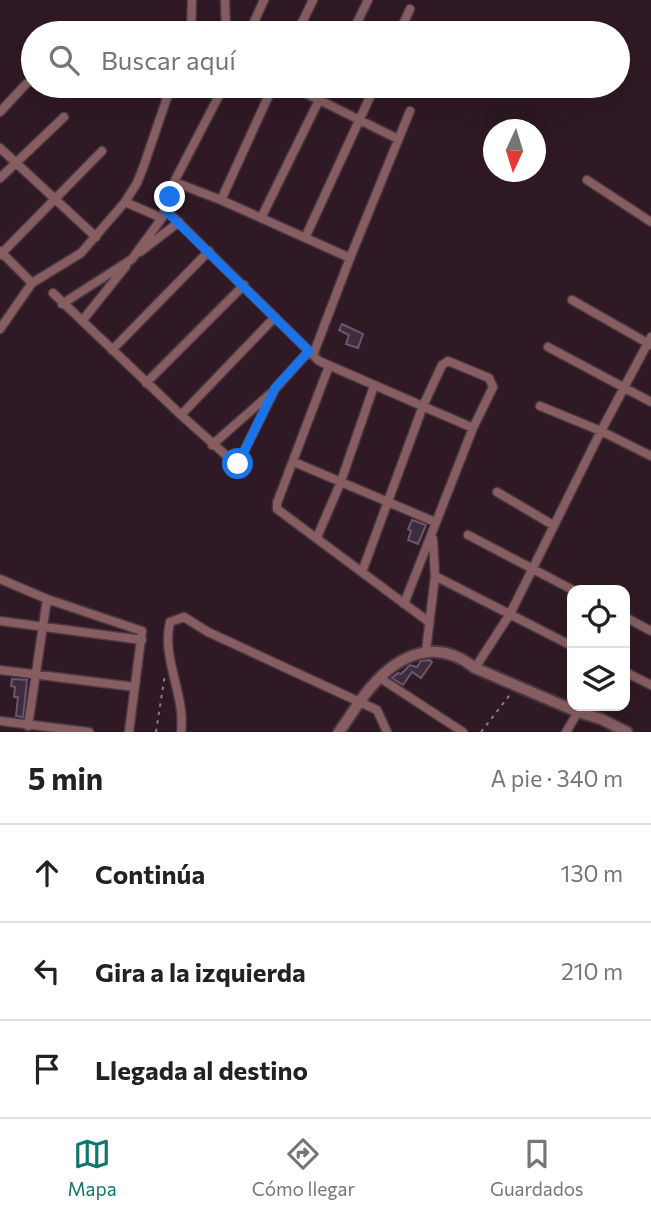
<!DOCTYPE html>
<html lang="es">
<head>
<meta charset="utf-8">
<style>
  :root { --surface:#fff; --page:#f2f2f2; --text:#222; --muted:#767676; --line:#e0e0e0; --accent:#0f766e }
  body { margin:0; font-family:Commissioner,sans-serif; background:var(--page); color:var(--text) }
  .controls { position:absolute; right:21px; bottom:21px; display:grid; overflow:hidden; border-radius:14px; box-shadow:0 7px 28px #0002 }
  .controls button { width:63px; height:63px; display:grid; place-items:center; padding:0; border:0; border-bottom:2px solid var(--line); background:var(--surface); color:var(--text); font:35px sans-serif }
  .compass { position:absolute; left:483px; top:119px; width:63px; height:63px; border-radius:50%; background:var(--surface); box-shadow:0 7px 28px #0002; rotate:184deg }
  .stop { position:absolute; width:21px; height:21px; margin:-16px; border:5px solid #1a73e8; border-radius:50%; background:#fff }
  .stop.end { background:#1a73e8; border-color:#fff; box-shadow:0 2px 7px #0008 }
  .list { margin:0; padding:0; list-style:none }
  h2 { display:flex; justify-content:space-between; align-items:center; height:91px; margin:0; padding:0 28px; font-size:30px }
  h2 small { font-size:23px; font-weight:400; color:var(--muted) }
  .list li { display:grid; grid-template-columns:46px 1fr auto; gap:21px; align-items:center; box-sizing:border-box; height:98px; padding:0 28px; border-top:2px solid var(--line) }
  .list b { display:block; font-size:26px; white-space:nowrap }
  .list em { font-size:23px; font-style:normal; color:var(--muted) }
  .icon { flex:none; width:38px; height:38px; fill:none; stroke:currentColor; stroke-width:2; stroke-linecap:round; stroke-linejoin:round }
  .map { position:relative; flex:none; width:651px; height:732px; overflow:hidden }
  .search { position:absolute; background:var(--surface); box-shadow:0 7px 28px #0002; left:21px; right:21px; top:21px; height:77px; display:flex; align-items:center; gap:18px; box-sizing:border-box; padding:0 24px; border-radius:38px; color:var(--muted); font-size:26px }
  .sheet { height:385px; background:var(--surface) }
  nav { display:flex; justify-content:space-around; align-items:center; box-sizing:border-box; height:98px; border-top:2px solid var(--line); background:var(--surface); font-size:19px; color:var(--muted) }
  nav a { display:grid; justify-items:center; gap:4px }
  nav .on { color:var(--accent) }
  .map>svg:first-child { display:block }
  .building { fill:#3d2d3f; stroke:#69576c; stroke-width:2 }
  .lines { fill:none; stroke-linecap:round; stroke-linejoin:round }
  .minor-casing { stroke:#4c3741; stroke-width:11 }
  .tertiary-casing { stroke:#4c3741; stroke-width:14 }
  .path { stroke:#8d7a83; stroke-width:2; stroke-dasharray:3.5 5; stroke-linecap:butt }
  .minor { stroke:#865e62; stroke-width:8 }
  .tertiary { stroke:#865e62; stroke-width:10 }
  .route { stroke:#1a73e8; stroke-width:9 }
</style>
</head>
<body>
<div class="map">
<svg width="651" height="732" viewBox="0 0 651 732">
  <rect width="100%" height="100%" fill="#2f1924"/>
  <!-- building -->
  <path class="building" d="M342 324 363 334 358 348 346 344 349 335 339 330Z
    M412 520 426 525 418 544 408 540 411 531 408 529Z
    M430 660 432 662 421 678 412 672 403 685 392 678 398 673 401 674 410 665 417 667 421 661Z
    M12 679 27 680 23 717 16 716 18 697H14L15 687 11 686Z"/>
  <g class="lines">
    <defs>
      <path id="minor" d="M225 0 226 33
        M191 33 192 0
        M249 33 264 0
        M297 33 313 0
        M352 33 368 0
        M399 33 410 9
        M291 86 398 139
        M0 112 26 84
        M0 148 96 237
        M0 178 64 117
        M587 180 651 222
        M174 182 221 200 350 258
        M221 200 273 86
        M125 202 162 218
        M166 210 319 361 473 428
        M261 218 326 86
        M305 238 375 86
        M0 251 32 283
        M140 252 179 222
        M0 255 102 151
        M53 293 181 415 275 317
        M572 300 651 345
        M62 304 132 259 162 218 174 182 224 86
        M82 321 126 266
        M0 329 32 283 81 253 125 202 137 183 143 168 171 86
        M548 347 651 402
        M112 350 209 251
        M313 355 350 258 410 111
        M329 366 277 503V509L429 622
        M146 383 244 285
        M540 406 601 431 651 456
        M181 415 237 465 275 389 309 351
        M212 445 271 393
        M294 462 435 522
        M497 492 553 525
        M468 535 573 590
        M317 537 340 484 374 386
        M362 572 423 406 442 365 448 361 489 378 493 387 473 428 404 604
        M435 576 572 646
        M0 579 47 599 142 631 129 732
        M625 617 651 631
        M0 621 142 640
        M426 651 435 576 433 539
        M475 668 510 614 601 431 651 337
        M0 670 135 687
        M625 672 651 685
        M380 678 463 732
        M0 721 89 732
        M28 726 47 599
        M181 732C186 695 161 659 170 622L184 617 208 632 377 710 387 732
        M566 732 578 712"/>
      <path id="tertiary" d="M339 732C350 717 359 701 371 687 400 653 437 638 475 668L578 712 601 719 627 732"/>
    </defs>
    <!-- minor casing -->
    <use href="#minor" class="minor-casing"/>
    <!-- tertiary casing -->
    <use href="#tertiary" class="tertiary-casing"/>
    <!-- path -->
    <path class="path" d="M156 732 165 674
      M481 732 512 692"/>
    <!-- minor -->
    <use href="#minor" class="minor"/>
    <!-- tertiary -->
    <use href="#tertiary" class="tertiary"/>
  </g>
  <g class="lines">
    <!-- route -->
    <path class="route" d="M170 197 166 211 309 351 275 388 238 464"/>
  </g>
</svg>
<div class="controls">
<button><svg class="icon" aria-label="locate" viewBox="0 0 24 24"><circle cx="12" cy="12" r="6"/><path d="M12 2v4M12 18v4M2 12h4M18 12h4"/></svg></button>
<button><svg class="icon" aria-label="layers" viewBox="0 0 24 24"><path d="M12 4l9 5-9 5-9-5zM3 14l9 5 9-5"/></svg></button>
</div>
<svg class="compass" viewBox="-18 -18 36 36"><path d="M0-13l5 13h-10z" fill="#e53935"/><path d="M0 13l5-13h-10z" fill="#767676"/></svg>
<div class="stop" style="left:238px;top:464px"></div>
<div class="stop end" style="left:170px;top:197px"></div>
<div class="search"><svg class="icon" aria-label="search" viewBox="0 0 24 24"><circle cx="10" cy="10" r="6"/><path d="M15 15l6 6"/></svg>Buscar aquí</div>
</div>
<section class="sheet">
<h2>5 min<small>A pie · 340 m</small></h2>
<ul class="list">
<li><svg class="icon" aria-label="ahead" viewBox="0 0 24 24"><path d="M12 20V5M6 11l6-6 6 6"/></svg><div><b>Continúa</b></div><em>130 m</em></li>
<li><svg class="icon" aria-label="left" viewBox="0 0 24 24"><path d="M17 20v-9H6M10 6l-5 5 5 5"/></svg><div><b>Gira a la izquierda</b></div><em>210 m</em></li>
<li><svg class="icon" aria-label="arrive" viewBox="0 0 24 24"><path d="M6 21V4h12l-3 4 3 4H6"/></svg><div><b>Llegada al destino</b></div></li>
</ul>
</section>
<nav>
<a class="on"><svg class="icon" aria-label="map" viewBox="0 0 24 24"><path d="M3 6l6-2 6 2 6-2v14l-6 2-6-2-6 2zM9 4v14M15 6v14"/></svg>Mapa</a>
<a><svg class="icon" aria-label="directions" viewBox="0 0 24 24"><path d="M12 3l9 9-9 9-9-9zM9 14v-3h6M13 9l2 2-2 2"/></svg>Cómo llegar</a>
<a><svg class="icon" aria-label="saved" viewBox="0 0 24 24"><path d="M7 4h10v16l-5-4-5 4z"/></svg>Guardados</a>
</nav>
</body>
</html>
